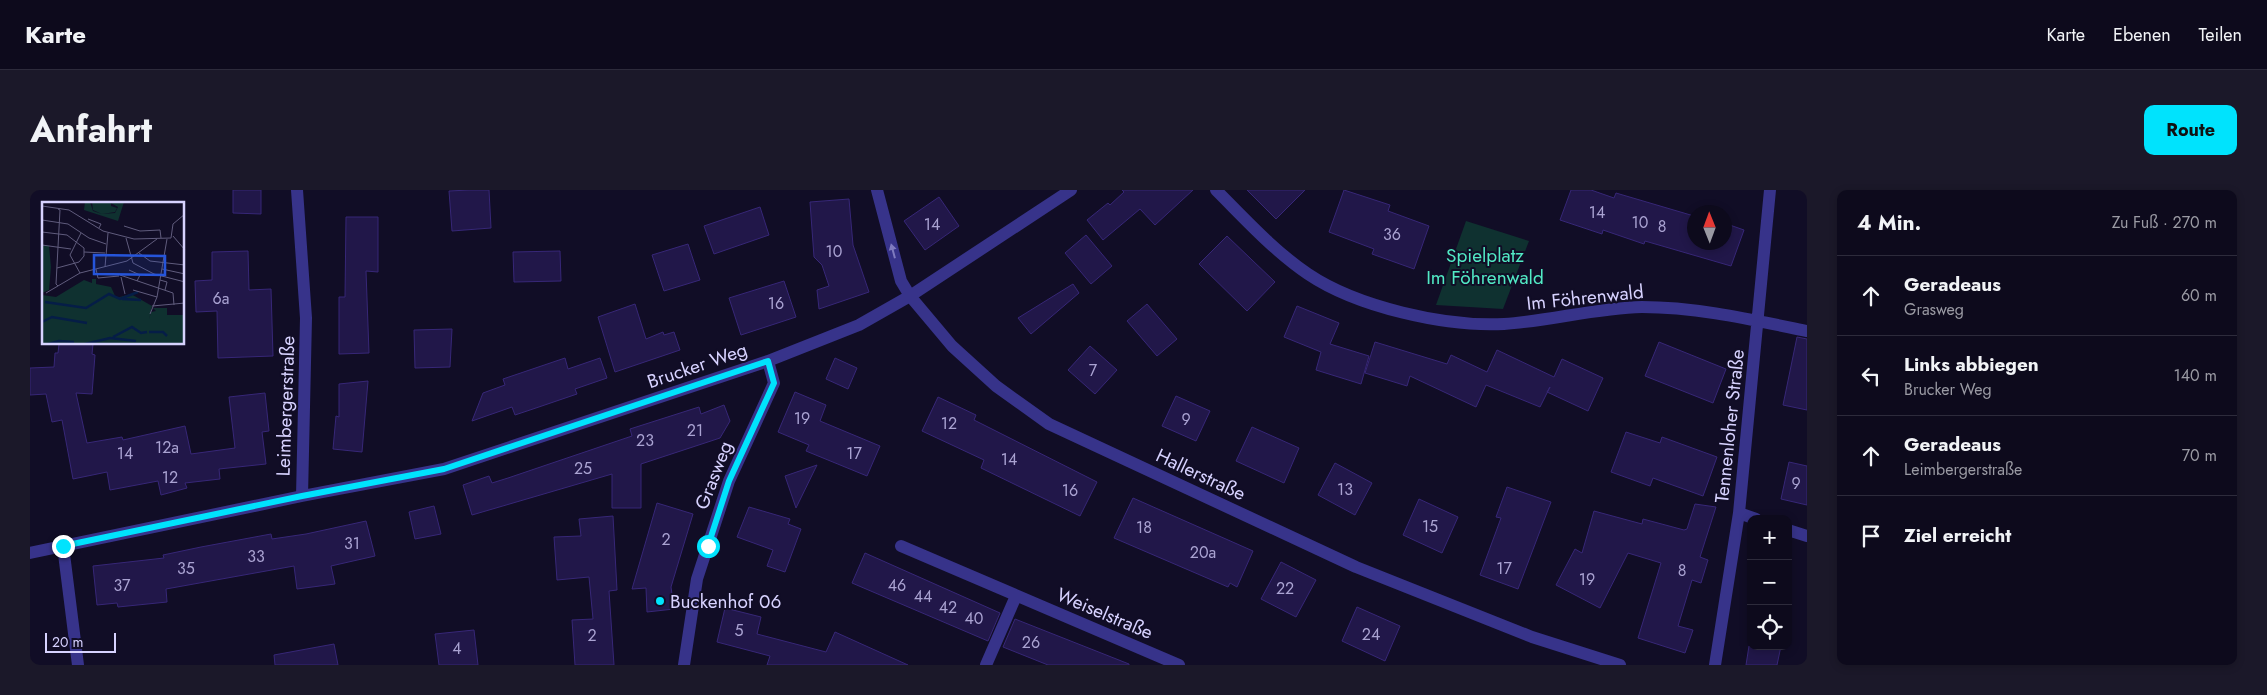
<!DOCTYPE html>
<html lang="de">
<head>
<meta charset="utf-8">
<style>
  :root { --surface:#0d0a1c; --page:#1b1829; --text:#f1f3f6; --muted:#9a9aa3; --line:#2d2b3b; --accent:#00e3fd }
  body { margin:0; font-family:Jost,sans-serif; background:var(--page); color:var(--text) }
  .controls { position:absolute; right:15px; bottom:15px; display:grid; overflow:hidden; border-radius:10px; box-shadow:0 2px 8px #0003 }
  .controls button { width:45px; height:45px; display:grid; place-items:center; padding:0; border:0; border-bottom:1px solid var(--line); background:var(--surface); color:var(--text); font:25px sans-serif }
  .compass { position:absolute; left:1657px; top:15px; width:45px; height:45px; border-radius:50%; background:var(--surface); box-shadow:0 2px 8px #0003; rotate:359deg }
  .scale { position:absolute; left:15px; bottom:12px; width:71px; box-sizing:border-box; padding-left:5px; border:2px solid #d7d2ff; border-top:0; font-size:14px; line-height:18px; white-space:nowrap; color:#d7d2ff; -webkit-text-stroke:4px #110d26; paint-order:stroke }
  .stop { position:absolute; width:15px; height:15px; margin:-11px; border:4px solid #00e3fd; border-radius:50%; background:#fff }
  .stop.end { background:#00e3fd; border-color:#fff; box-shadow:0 1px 5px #0008 }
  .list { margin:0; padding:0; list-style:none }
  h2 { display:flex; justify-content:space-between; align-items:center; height:65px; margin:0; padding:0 20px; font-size:21px }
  h2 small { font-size:16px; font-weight:400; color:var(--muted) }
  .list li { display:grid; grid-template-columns:32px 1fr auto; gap:15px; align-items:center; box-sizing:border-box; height:80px; padding:0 20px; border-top:1px solid var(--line) }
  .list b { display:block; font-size:19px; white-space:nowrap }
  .list p { margin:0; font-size:16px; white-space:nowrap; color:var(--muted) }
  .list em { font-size:16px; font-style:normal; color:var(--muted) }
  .icon { flex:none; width:28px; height:28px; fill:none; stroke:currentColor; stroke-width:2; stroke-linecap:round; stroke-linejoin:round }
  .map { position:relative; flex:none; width:1777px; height:475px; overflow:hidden; border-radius:10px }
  header { display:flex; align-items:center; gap:30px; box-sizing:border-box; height:70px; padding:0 25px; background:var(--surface); border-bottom:1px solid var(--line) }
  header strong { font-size:24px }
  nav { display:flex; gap:28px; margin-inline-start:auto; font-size:18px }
  .intro { display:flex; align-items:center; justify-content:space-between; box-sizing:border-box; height:120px; padding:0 30px }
  h1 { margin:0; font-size:35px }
  .button { padding:12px 22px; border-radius:10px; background:var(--accent); color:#111; font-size:18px; font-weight:700 }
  main { display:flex; gap:30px; padding:0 30px }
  aside { flex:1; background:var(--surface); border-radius:10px; box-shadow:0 2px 8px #0003 }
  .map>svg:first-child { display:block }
  .green { fill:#0f3130 }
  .building { fill:#211749; stroke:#372777 }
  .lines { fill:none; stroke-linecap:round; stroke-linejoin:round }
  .minor { stroke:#37338a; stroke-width:12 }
  .oneway { fill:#7f7bbf }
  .route { stroke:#00e3fd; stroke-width:6 }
  .poi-dot { fill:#00e3fd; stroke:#110d26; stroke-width:2 }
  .labels { text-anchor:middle; stroke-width:4; stroke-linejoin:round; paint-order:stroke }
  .number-label { font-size:16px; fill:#aaa3d2 }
  .park-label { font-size:19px; fill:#52eac5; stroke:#110d26 }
  .street-label { font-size:19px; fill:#d7d2ff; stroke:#110d26 }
  .poi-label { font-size:19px; fill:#d7d2ff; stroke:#110d26; text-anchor:start }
  .inset-river { fill:none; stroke:#051d47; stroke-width:2.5 }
  .inset-road { fill:none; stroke:#605c7d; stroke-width:1 }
  .view { fill:#2655da; fill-opacity:0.15; stroke:#2655da; stroke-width:2.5 }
  .inset-edge { fill:none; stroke:#d7d2ff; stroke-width:2.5 }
</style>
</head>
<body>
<header>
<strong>Karte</strong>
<nav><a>Karte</a><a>Ebenen</a><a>Teilen</a></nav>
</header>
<div class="intro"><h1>Anfahrt</h1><a class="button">Route</a></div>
<main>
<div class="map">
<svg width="1777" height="475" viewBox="0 0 1777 475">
  <rect width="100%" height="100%" fill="#110d26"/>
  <!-- green -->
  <path class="green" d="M1436 31 1499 51 1473 119 1406 115Z"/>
  <!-- building -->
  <path class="building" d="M203 0H231V24L203 23Z
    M439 0H459L461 38 422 41 419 1Z
    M1092 0H1163L1125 35 1110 19 1073 50 1057 30 1078 13 1080 15 1094 2Z
    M1217 0H1275L1246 29Z
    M1314 0 1360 15 1358 21 1399 36 1384 79 1342 64 1344 59 1299 42Z
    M1541 0H1561L1584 8 1586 3 1664 26V52H1694V33L1714 40 1701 76 1615 51 1614 54 1573 40 1572 44 1530 30Z
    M909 7 929 36 895 60 874 31Z
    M819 9 823 55 839 102 789 119 787 100 799 96 792 75 784 67 780 12Z
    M730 17 739 45 684 64 674 36Z
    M316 27H348V82L336 81 339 163 309 164V107H315Z
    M1056 45 1082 76 1061 94 1035 63Z
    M1197 46 1245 92 1217 121 1169 74Z
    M658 54 670 90 634 101 622 65Z
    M218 61 219 100 241 99 243 166 188 168 187 121 166 122 165 91 182 90V62Z
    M530 61 531 91 484 92 483 62Z
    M754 91 766 127 711 145 699 108Z
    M1043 94 1049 103 1001 144 988 128Z
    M605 114 616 149 633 142 634 145 644 142 650 160 585 182 568 127Z
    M1117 114 1147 149 1127 166 1097 131Z
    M1267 116 1309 133 1300 154 1339 166 1331 194 1286 180 1291 162 1254 147Z
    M422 139 420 177 385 178 384 140Z
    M1767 147 1777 149V220L1753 215Z
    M1345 152 1417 174 1421 165 1457 182 1467 160 1524 187 1532 169 1573 188 1558 221 1517 202 1520 197 1510 217 1456 195 1446 217 1380 186 1377 196 1335 183Z
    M1629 152 1696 179 1683 213 1615 186Z
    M29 154H63L62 164 65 165 62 204 46 203 57 253 92 247 93 250 155 236 161 264 205 258 199 207 235 203 239 241 232 242 236 274 189 279 190 289 155 293 157 298 131 305 128 291 80 300 77 282 43 289 32 230 22 232 16 204 0 205V178L24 177 25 163H28Z
    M1060 156 1087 180 1065 204 1038 180Z
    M535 168 538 179 570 168 577 188 545 199 547 204 500 220 485 225 482 217 442 231 453 203 475 195 473 189Z
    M805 168 827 178 818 199 796 189Z
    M338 191 332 262 303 259 306 226 309 227V194Z
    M765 202 796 215 790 231 850 256 837 286 776 261 779 255 748 242Z
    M1146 206 1180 221 1166 251 1132 236Z
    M908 207 946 225 944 230 1067 292 1050 326 951 278 954 270 892 241Z
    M694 215 700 231 690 248 611 274V318H582V284L442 325 433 295 459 286 462 293 478 288 602 246 600 239 669 217 671 224Z
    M1222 237 1269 258 1254 293 1206 271Z
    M1596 242 1630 253 1632 247 1687 267 1673 306 1623 288 1620 296 1581 282Z
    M1759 272 1777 276V315L1751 309Z
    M1305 273 1342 293 1325 325 1288 305Z
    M787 275 766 318 755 286Z
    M1477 297 1521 312 1488 399 1450 385 1471 328 1466 327Z
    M1103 308 1223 361 1207 397 1200 393 1198 397 1084 348Z
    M1389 309 1428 327 1412 363 1373 345Z
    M627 313 663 324 641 397 644 419 617 422 616 398 602 399Z
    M1665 314 1686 317 1670 367 1678 370 1671 393 1662 390 1648 436 1663 440 1655 463 1608 448 1631 373 1598 363 1570 418 1526 395 1545 359 1552 363 1564 321 1612 334 1613 329 1654 340 1657 339Z
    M404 316 411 344 385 349 379 322Z
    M719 317 760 329 758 334 771 339 755 382 737 376 743 360 707 347Z
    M583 326 587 400 579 401 584 475H545L542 430 563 429 559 387 527 390 524 347 551 346 549 329Z
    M336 331 345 366 301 376 305 394 267 399 264 376 136 399 137 412 88 417 87 413 67 415 63 376 134 368 133 365 171 357 241 344 242 349 276 344Z
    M835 363 970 423 958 451 822 393Z
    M1251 372 1286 390 1266 427 1231 409Z
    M1327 417 1370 436 1355 471 1312 451Z
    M695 418 731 427 727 444 796 462 805 442 878 475H737L740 466 687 452Z
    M985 429 1099 474V475H1018L973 457Z
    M444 440 448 475H409L405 444Z
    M304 454 308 475H245L244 465Z
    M1719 456H1751L1747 475H1716Z"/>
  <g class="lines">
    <!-- minor -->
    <path class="minor" d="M267 0 276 128 272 306
      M847 0 871 91 880 106 922 156 966 196 1019 234 1326 377 1502 447 1590 475
      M1186 0C1215 29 1244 61 1278 84 1327 117 1415 137 1474 134 1520 131 1566 118 1612 117 1667 117 1723 130 1777 141
      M1709 323 1726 329
      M1758 340 1777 346
      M33 356 48 475
      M871 356 1149 475
      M0 363 272 306 414 279 738 171 829 135 880 106 1041 0
      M654 475 667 389 699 291 744 193 738 171
      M956 475 986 406
      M1685 475 1709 323 1740 0"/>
  </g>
  <!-- one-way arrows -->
  <defs><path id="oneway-solid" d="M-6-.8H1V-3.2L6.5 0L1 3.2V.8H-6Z" transform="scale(1.25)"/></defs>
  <use class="oneway" href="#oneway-solid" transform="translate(863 61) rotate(-105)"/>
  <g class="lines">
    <!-- route -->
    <path class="route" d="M33 356 272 306 414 279 738 171 744 193 699 291 678 356"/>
  </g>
  <!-- markers -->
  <circle class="poi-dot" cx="630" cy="411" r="5"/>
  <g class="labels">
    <!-- number labels -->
    <g class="number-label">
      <text x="1567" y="28">14</text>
      <text x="1610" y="38">10</text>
      <text x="902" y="40">14</text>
      <text x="1632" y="42">8</text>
      <text x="1362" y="50">36</text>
      <text x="804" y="67">10</text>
      <text x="191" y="114">6a</text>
      <text x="746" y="119">16</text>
      <text x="1063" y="186">7</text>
      <text x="772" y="234">19</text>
      <text x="1156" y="235">9</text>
      <text x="919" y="239">12</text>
      <text x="665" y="246">21</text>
      <text x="615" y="256">23</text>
      <text x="137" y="263">12a</text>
      <text x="95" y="269">14</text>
      <text x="824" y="269">17</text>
      <text x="979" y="275">14</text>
      <text x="553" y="284">25</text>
      <text x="140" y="293">12</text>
      <text x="1766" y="299">9</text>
      <text x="1315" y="305">13</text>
      <text x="1040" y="306">16</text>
      <text x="1400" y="342">15</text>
      <text x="1114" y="343">18</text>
      <text x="636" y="355">2</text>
      <text x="322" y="359">31</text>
      <text x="1173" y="368">20a</text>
      <text x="226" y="372">33</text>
      <text x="156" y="384">35</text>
      <text x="1474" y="384">17</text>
      <text x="1652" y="386">8</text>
      <text x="1557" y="395">19</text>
      <text x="92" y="401">37</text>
      <text x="867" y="401">46</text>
      <text x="1255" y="404">22</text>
      <text x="893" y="412">44</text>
      <text x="918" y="423">42</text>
      <text x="944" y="434">40</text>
      <text x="709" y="446">5</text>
      <text x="1341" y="450">24</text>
      <text x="562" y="451">2</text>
      <text x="1001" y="458">26</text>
      <text x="427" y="464">4</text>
    </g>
    <!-- park labels -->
    <g class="park-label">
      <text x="1455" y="72">Spielplatz<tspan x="1455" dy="22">Im Föhrenwald</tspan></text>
    </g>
    <!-- street labels -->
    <g class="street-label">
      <text transform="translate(1555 107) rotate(-6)" y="7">Im Föhrenwald</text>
      <text transform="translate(667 175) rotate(-19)" y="7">Brucker Weg</text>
      <text transform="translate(255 216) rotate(-88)" y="7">Leimbergerstraße</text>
      <text transform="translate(1699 236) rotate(-84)" y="7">Tennenloher Straße</text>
      <text transform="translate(1171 284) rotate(25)" y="7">Hallerstraße</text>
      <text transform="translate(683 285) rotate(-69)" y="7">Grasweg</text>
      <text transform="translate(1075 423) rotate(23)" y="7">Weiselstraße</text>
    </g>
    <!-- poi labels -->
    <g class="poi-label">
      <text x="640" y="418">Buckenhof 06</text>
    </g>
  </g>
  <!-- overview -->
  <g transform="translate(12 12)">
    <rect width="142" height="142" fill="#110d26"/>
    <path d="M43 0H48L51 9 60 12 73 11 76 5 69 1 82 0 76 19 42 8ZM50 0H69V4L75 6 73 10 60 12 51 8ZM0 43 7 44 9 65 7 88 0 91ZM50 77H54V82L69 85 74 96 89 92 110 104 107 118 109 110 114 109 111 106H125V113H142V142H0V93L14 95 42 78 50 81Z" fill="#0f3130"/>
    <path class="inset-river" d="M80 97 99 98M3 100 44 106 67 92 78 97 96 90M0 120 10 115 45 121M107 130H121L125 134M71 135 90 125 99 131 105 130M6 142 17 139 32 140M43 142 68 136 94 139"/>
    <path class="inset-road" d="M0 4 27 8 61 29 92 37 129 36 131 22 143 12M16 7 18 8 14 82 16 84M46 17 59 22 57 26M0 18 26 22 47 36 64 42M82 24 98 29 118 28 119 36M0 30 25 33 42 46V54L37 60 15 66M131 34 143 48M84 36 91 61 112 72 143 80M0 43 29 47M42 50 63 51M97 51 108 59 143 63M63 65 66 31M54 67 56 76 77 74M120 67 143 72M87 68 98 73 95 79M38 71 28 53 39 31M78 73 131 91 132 103M79 75 83 92M118 78 125 80 123 88M91 88 115 95M4 91 38 71 85 59 115 37M110 104 143 101M108 112 115 95 125 37"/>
    <path class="view" d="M52 53 123 54V73L52 72Z"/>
    <rect width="142" height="142" class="inset-edge"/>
  </g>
</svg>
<div class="controls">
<button>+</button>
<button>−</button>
<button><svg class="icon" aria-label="locate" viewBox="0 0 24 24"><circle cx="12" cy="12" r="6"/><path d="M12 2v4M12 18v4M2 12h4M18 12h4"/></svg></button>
</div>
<svg class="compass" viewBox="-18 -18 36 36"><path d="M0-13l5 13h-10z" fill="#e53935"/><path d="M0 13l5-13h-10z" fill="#9a9aa3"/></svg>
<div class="scale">20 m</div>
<div class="stop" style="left:678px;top:356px"></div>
<div class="stop end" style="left:33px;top:356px"></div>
</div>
<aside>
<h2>4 Min.<small>Zu Fuß · 270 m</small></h2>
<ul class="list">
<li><svg class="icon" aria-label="ahead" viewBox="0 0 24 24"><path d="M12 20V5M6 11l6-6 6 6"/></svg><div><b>Geradeaus</b><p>Grasweg</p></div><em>60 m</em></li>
<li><svg class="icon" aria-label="left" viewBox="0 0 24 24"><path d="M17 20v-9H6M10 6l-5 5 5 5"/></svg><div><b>Links abbiegen</b><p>Brucker Weg</p></div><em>140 m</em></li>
<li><svg class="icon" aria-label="ahead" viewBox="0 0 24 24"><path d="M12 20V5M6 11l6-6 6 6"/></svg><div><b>Geradeaus</b><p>Leimbergerstraße</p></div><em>70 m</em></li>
<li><svg class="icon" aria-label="arrive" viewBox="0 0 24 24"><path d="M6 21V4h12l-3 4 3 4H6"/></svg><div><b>Ziel erreicht</b></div></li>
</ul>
</aside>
</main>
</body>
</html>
